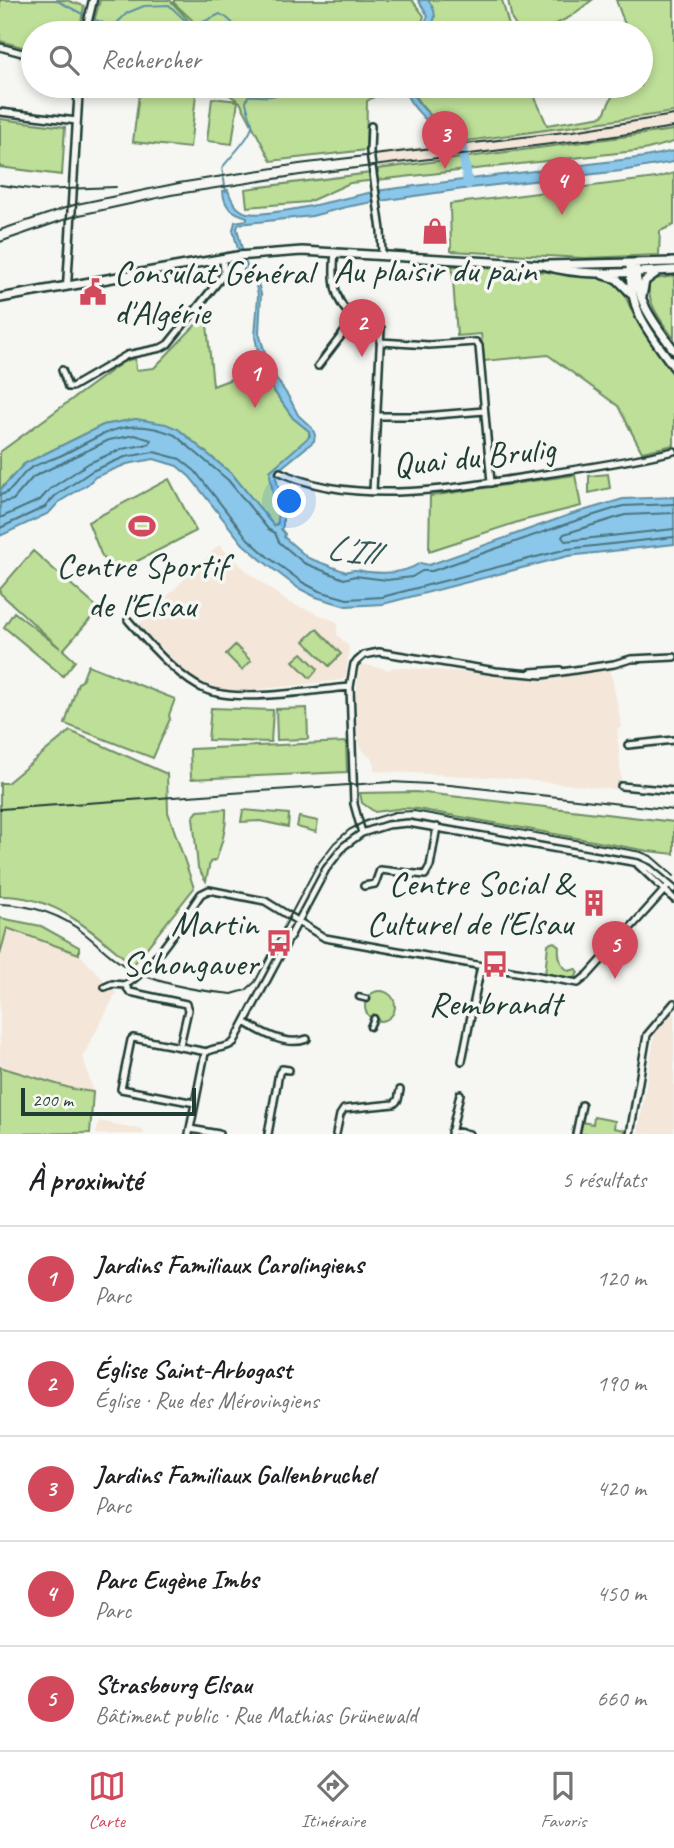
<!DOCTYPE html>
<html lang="fr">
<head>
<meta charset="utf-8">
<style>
  :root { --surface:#fff; --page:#f6f6f6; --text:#202124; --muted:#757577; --line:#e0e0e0; --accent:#d1495b }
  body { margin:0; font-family:Caveat,sans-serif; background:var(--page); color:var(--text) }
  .scale { position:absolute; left:21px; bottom:18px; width:175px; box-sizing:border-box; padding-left:7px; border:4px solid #1f3d34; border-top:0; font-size:19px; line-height:24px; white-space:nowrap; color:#1f3d34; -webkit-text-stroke:5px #f6f6f2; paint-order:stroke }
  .you { position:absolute; left:290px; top:502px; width:24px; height:24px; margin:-18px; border:5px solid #fff; border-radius:50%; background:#1a73e8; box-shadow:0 0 0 10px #1a73e833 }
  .badge { display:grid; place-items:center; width:46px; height:46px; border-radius:50%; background:var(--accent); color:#fff; font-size:23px; font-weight:700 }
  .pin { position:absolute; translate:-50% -58px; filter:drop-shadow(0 2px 4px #0008) }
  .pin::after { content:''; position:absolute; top:37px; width:24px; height:21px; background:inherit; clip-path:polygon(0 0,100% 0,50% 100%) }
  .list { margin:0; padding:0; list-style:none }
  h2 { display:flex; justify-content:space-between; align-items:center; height:91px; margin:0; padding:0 28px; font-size:30px }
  h2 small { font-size:23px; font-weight:400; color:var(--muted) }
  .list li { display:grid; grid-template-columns:46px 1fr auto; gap:21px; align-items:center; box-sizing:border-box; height:105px; padding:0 28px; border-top:2px solid var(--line) }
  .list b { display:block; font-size:26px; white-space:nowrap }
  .list p { margin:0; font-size:23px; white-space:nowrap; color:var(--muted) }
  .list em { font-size:23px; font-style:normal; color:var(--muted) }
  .icon { flex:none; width:38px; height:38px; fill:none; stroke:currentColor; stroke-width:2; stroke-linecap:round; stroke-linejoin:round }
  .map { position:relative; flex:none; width:674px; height:1134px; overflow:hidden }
  .search { position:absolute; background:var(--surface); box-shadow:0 4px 10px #0003; left:21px; right:21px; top:21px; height:77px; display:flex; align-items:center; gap:18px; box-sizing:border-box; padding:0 24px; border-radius:38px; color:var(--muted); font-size:26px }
  .sheet { height:616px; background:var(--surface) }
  nav { display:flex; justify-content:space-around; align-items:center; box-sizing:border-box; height:98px; border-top:2px solid var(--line); background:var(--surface); font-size:19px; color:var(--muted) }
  nav a { display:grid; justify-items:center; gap:4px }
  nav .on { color:var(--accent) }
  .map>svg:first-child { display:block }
  .built { fill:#f4e6d9 }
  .green { fill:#bedf98; stroke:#6e8e66; stroke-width:2 }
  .water { fill:#8bc7eb; stroke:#6090a2; stroke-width:2 }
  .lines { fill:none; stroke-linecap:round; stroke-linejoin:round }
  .shore { stroke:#4a747d; stroke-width:2 }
  .stream { stroke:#6090a2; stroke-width:2 }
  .river { stroke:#8bc7eb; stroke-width:10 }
  .pedestrian-casing { stroke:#1f3d34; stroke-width:9 }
  .minor-casing { stroke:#1f3d34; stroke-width:10 }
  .tertiary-casing { stroke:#1f3d34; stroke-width:11 }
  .secondary-casing { stroke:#1f3d34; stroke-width:12 }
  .pedestrian { stroke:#f6f6f2; stroke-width:3.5 }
  .minor { stroke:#f6f6f2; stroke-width:5 }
  .tertiary { stroke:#f6f6f2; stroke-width:6 }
  .secondary { stroke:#f6f6f2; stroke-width:7 }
  .tram { stroke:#1f3d34; stroke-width:2 }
  .rail { stroke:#1f3d34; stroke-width:2 }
  .labels { text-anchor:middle; stroke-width:7; stroke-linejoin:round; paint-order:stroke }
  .poi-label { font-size:35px; fill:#1f3d34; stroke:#f6f6f2 }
  .street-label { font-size:35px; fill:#1f3d34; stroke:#f6f6f2 }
  .water-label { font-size:37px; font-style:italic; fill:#355959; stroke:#f6f6f2 }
</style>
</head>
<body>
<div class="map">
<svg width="674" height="1134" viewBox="0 0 674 1134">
  <rect width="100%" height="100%" fill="#f6f6f2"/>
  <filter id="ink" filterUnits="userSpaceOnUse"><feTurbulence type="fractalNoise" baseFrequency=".0143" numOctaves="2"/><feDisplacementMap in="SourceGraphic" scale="14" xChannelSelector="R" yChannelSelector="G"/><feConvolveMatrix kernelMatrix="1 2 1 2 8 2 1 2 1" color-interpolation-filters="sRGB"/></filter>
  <g filter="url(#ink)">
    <!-- built -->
    <path class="built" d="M674 112V130L648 135 378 169 376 152 616 122Z
      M219 545 251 575 288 602 337 622V635L349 647 346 676 342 680 244 691 219 689 195 679 182 669 138 625Z
      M360 664 391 670 392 667 547 678 610 668 622 728 617 729 618 739 615 741H618L622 790 508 778 374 771V761L359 747 356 695Z
      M6 928 79 954 116 993 83 1056 93 1092 73 1089 0 1067V955Z
      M674 1012V1134H638L655 1033Z
      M99 1121 144 1130 143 1134H96Z"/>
    <!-- green -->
    <path class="green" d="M0 0H66L84 6 79 33H33V50L0 41Z
      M100 0H170L189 21 191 33 143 27 93 25Z
      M174 0H412L424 16 422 22 414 33H200L192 20 174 3Z
      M428 0H502L511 33H428C436 20 437 13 428 0Z
      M508 0H592L570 17 538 33H520L512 20Z
      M616 0H674V112L467 141 461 132C439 127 419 107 410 87L530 86 547 125 603 116 617 86H641V33H628Z
      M140 86H197L190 148 133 142Z
      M216 86H389L388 89 367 101 366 150 271 161 240 102Z
      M212 98 238 101 232 144 207 141Z
      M0 119 65 127 62 175 0 167Z
      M674 130V142L644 150 350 183 308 202 247 207 245 189 378 172V169Z
      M674 173V225L660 231 659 255 584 258 451 251 450 204 656 178Z
      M452 266 548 272 605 279 617 283 624 293 635 318 674 376V445L642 452 618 406 548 355 484 361 481 334 457 336Z
      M674 276V339C661 320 646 304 649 280Z
      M206 314 213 386 258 369 293 418 309 431V439L270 471 278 508V522L274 526 233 475 178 429 136 419 103 425 24 464 0 490V452L123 362 135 358 136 370 154 368Z
      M608 474 610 488 589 493V476Z
      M575 475 581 506 521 521 429 551 430 496Z
      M169 479 196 531 114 573 101 554 88 522Z
      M33 551 99 609 63 650 75 661 63 676 4 627 14 612 60 648 0 593V589Z
      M317 629 341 654 329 666 304 641Z
      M235 645 251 661 242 670 226 654Z
      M302 653 318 669 310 678 293 661Z
      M88 665 175 699 169 715 170 719 153 758 65 724 78 683 82 681Z
      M211 708 273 710 271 742 208 740Z
      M307 708 308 739 277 740 276 709Z
      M70 731 167 774 168 812 194 888 133 965C92 932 57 895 0 896V783H7Z
      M346 742 347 772 191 779 190 749Z
      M416 792 674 822V854L648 851 417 809 404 808 375 812 362 803 360 793Z
      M226 809C227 827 222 843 216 860L210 862 206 881 198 868 193 817 198 811Z
      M243 810 289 814 288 827 260 821 241 822Z
      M299 817 318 821 316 832 297 827Z
      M0 918 41 926 79 947V954L7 928 0 955Z
      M554 942 559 946C558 956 560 966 569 971L576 969 578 972 575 979 545 975 548 944Z
      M365 1006a15 15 0 1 1 30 0a15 15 0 1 1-30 0Z
      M0 1067 73 1089 93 1092 90 1133 0 1134Z
      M594 1117 615 1121 614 1128 625 1130 624 1134H579L581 1122 593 1124Z"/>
    <!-- water -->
    <path class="water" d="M418 0H428C438 13 436 20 428 33H419L428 16Z
      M403 86H409C418 109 439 125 461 134L464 141H458L456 139C435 133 408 105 403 86Z
      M674 151V162L621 171 470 188 373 202 346 207 312 216 239 224 237 228 242 249H238L233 230 235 222 247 220V217C232 212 224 208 223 191L228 190C231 200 236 210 247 213 255 215 267 213 275 212 312 208 346 197 383 190L645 157Z
      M246 263 249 272 257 279 261 294 259 333 270 369 290 399 298 415 312 428 315 435 314 441 275 473 283 507V526L281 529 285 534 284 537 308 558 346 572C355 568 360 571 369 572 387 574 406 573 420 563L429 565 569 515 623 499 674 497V544L568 556 383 604 346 606 316 597 298 588 264 562 243 544 190 477 177 466 154 459 127 464 95 477 88 484 59 502 49 513 0 536V490L24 464 103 425 136 419 166 424 178 429 233 475 274 526 278 523C278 505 270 489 270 471L310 436 309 431 293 418 263 375 255 337 258 295 255 281 246 275 242 265Z"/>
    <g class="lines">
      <!-- shore -->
      <path class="shore" d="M0 495C13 493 18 478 28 470 37 463 52 460 62 455 105 434 125 415 175 435L228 480 268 529 275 533 279 542 304 563 344 579 355 576 387 580 412 577 422 571H432L572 522 623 506 674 504
        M0 503 13 500 33 477 109 440 135 435 151 440 149 444 122 449 89 463 50 489 40 500 0 518
        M674 513 625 515 564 534 562 537 565 541 674 529
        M0 528 45 507 55 496 92 471 125 457 154 452 180 459 195 471 248 539 268 557 302 582 319 591 347 599 382 597 567 549 674 537"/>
      <!-- stream -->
      <path class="stream" d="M56 0 86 16
        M91 18 108 25 116 24 127 13 144 6 169 5 191 26H195L220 14 227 18 243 33
        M226 192 222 168C230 157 253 135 252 124 251 117 247 109 246 102L248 96C260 95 269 99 280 93L282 86"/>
      <!-- river -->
      <path class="river" d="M461 141 468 184"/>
      <defs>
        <path id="pedestrian" d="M359 997 367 999
          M370 1027 374 1018"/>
        <path id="minor" d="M0 47 33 56
          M0 112 77 121
          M371 126 370 152 381 230 382 255
          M335 252C332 280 333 305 359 322 365 326 374 326 381 328
          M355 318 362 316 375 319 381 328 373 491
          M380 342 429 345 476 342 479 346 491 483
          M318 366 355 318
          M62 370 68 387H72L127 355 161 348 168 344 221 278 224 272 223 260
          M377 416H424L484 411
          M280 472C354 507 455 488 532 476 580 469 627 462 674 451
          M128 620C145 640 180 679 204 689 238 704 312 690 350 687
          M531 672 560 670
          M628 745 674 740
          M621 786 674 791
          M362 833 354 804 350 687 354 664 364 655 379 652 496 671 542 675 614 664 631 659 674 657
          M638 865 674 899
          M364 886 375 884 380 870 425 875 430 866 437 827
          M125 985C153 969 182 921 201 894L209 890 265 901 325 938 578 983 588 975 669 885
          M105 987 112 984 125 985 130 992 186 1004 188 1010 180 1045
          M245 1022C262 1033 287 1047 307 1039
          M462 1061 481 966
          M195 1103 121 1089 131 1040 133 1038 207 1052
          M190 1129 219 1134
          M451 1131 469 1134
          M189 1134 205 1053C214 1046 226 1050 234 1042L326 869 344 846 362 833 387 825 408 823 638 863 649 868 674 889
          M268 1134 279 1073 282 1069 289 1070
          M336 1134 340 1115 344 1109 394 1104 398 1100 400 1090
          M451 1134 460 1094
          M576 1134 582 1105
          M630 1134 647 1035 674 1003"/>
        <path id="tertiary" d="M85 33 93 0
          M67 286 79 86"/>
        <path id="secondary" d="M547 265 674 262
          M630 268C630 313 649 332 674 367
          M636 268C636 302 655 324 674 350
          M603 275 617 279 630 292
          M642 296 645 281 656 273
          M0 298 237 256 302 251 543 265C583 278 632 272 674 270"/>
      </defs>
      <!-- pedestrian casing -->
      <use href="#pedestrian" class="pedestrian-casing"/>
      <!-- minor casing -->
      <use href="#minor" class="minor-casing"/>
      <!-- tertiary casing -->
      <use href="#tertiary" class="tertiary-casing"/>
      <!-- secondary casing -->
      <use href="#secondary" class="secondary-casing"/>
      <!-- pedestrian -->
      <use href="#pedestrian" class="pedestrian"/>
      <!-- minor -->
      <use href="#minor" class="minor"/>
      <!-- tertiary -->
      <use href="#tertiary" class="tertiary"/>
      <!-- secondary -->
      <use href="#secondary" class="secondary"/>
      <!-- tram -->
      <path class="tram" d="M0 904C31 905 61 914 85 934 99 945 112 959 128 968 158 984 198 991 232 994L246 990 255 982 317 865 334 843 349 830 366 821 395 812 414 811 641 852 651 856 674 876"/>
      <!-- rail -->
      <path class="rail" d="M0 185 38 190 116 187
        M0 230 77 204 179 183 299 164 573 131 674 115
        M0 242 75 216 171 195 300 175 608 137 674 127
        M0 809 391 782 450 785 674 810"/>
    </g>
  </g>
  <!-- icons -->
  <defs>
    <symbol id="shop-bare" viewBox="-9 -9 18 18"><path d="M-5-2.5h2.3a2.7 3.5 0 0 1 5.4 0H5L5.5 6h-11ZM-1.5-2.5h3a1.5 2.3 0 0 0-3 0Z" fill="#d1495b" stroke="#f6f6f2" stroke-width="2.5" paint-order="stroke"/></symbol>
    <symbol id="civic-bare" viewBox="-9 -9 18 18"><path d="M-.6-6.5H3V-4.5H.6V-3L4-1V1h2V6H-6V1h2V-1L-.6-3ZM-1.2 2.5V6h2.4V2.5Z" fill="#d1495b" stroke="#f6f6f2" stroke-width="2.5" paint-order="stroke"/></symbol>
    <symbol id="stadium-bare" viewBox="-9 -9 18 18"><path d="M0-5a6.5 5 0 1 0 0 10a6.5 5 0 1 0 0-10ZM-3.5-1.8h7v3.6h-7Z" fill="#d1495b" stroke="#f6f6f2" stroke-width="2.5" paint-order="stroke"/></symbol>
    <symbol id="building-bare" viewBox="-9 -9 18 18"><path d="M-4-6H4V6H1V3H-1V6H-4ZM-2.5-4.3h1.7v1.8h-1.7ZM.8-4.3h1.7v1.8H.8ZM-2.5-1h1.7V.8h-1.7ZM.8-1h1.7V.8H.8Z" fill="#d1495b" stroke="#f6f6f2" stroke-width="2.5" paint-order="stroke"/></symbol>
    <symbol id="bus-bare" viewBox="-9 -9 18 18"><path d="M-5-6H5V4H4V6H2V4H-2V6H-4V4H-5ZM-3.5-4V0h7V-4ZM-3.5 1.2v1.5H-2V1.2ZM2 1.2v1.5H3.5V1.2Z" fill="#d1495b" stroke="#f6f6f2" stroke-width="2.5" paint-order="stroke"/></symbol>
  </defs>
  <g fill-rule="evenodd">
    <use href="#shop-bare" x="416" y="212" width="38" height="38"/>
    <use href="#civic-bare" x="74" y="273" width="38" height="38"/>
    <use href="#stadium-bare" x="123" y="507" width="38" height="38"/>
    <use href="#building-bare" x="575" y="884" width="38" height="38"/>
    <use href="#bus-bare" x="260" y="924" width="38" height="38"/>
    <use href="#bus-bare" x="476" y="945" width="38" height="38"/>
  </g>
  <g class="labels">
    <!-- poi labels -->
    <g class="poi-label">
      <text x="435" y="282">Au plaisir du pain</text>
      <text x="114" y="284" text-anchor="start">Consulat Général<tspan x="114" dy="40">d'Algérie</tspan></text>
      <text x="142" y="577">Centre Sportif<tspan x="142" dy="40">de l'Elsau</tspan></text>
      <text x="573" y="895" text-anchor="end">Centre Social &amp;<tspan x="573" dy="40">Culturel de l'Elsau</tspan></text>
      <text x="258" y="935" text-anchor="end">Martin<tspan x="258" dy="40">Schongauer</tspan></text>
      <text x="495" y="1015">Rembrandt</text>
    </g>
    <!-- street labels -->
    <g class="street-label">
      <text transform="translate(474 456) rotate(-6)" y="12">Quai du Brulig</text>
    </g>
    <!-- water labels -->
    <g class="water-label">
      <text transform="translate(351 549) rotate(9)" y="13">L'Ill</text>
    </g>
  </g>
</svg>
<div class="scale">200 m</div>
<div class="you"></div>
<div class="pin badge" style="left:255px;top:408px">1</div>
<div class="pin badge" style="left:362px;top:357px">2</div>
<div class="pin badge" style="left:445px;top:169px">3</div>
<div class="pin badge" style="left:562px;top:215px">4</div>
<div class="pin badge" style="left:615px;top:979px">5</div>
<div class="search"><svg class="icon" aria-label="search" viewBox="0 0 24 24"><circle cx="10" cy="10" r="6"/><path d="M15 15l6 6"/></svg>Rechercher</div>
</div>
<section class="sheet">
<h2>À proximité<small>5 résultats</small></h2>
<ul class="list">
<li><span class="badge">1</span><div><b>Jardins Familiaux Carolingiens</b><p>Parc</p></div><em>120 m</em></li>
<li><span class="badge">2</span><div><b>Église Saint-Arbogast</b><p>Église · Rue des Mérovingiens</p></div><em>190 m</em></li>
<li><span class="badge">3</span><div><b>Jardins Familiaux Gallenbruchel</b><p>Parc</p></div><em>420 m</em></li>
<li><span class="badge">4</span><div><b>Parc Eugène Imbs</b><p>Parc</p></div><em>450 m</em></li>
<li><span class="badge">5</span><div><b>Strasbourg Elsau</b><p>Bâtiment public · Rue Mathias Grünewald</p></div><em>660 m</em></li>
</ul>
</section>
<nav>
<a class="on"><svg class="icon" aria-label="map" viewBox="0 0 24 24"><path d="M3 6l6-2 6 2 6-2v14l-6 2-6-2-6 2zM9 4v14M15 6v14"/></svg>Carte</a>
<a><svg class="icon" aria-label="directions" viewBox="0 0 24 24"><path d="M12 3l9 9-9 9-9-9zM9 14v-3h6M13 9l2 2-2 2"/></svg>Itinéraire</a>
<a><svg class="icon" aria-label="saved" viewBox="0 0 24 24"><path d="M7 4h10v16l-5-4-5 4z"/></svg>Favoris</a>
</nav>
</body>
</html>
